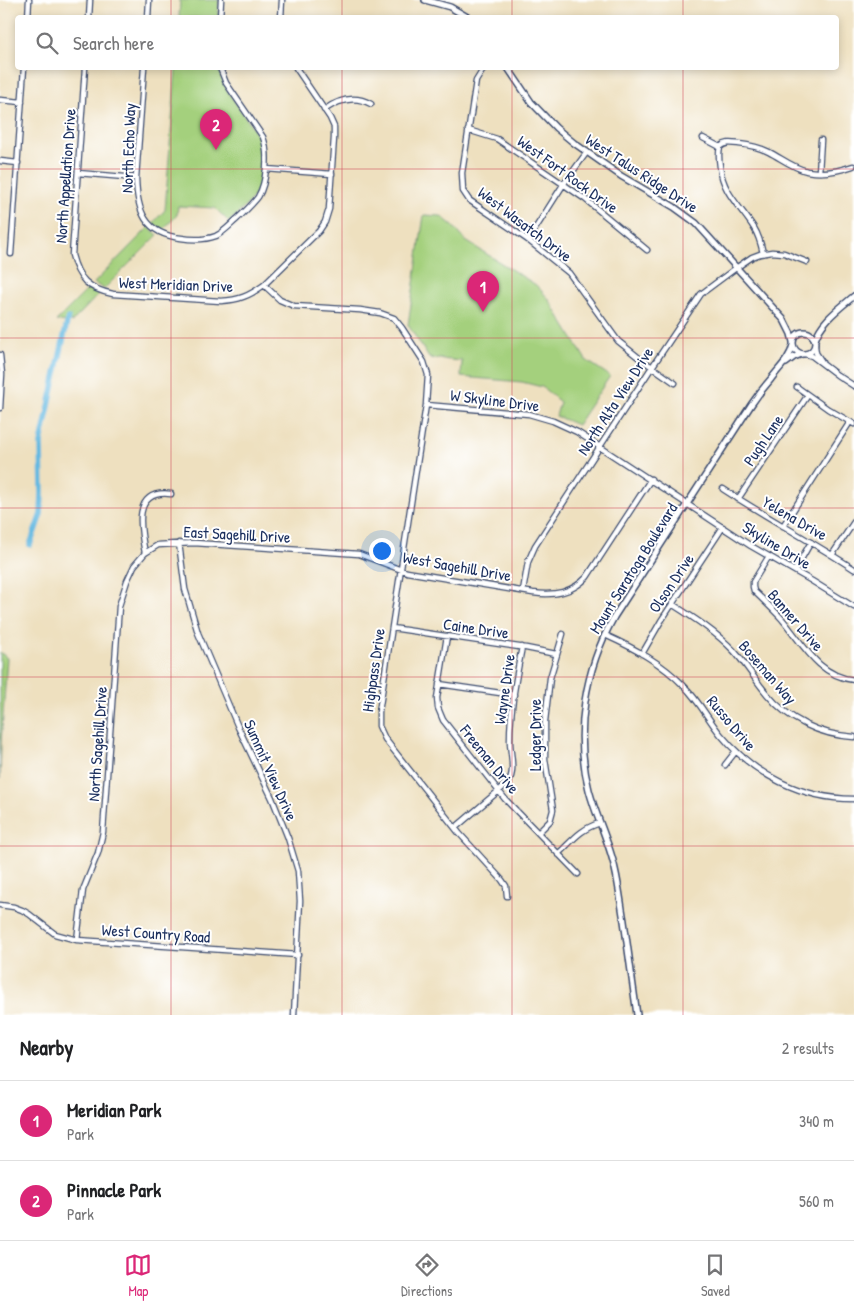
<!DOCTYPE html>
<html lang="en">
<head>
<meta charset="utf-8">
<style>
  :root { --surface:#fff; --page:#f2f2f2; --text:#202124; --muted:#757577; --line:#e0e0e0; --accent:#db2777 }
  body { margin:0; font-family:"Patrick Hand",sans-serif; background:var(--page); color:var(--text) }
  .you { position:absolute; left:381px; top:550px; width:18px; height:18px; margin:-12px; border:4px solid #fff; border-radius:50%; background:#1a73e8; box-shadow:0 0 0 8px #1a73e833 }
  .badge { display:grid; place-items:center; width:32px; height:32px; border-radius:50%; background:var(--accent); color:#fff; font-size:16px; font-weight:700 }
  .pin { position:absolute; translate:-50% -41px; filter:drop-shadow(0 1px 2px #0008) }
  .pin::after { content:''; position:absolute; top:26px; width:18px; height:15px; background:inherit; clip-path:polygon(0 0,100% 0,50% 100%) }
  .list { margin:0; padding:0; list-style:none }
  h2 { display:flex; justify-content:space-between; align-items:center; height:65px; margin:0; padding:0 20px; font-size:21px }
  h2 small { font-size:16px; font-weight:400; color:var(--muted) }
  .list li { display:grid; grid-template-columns:32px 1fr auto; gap:15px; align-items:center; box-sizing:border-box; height:80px; padding:0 20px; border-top:1px solid var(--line) }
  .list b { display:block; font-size:19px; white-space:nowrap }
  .list p { margin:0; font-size:16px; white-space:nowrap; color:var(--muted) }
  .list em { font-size:16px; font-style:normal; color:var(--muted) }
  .icon { flex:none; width:28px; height:28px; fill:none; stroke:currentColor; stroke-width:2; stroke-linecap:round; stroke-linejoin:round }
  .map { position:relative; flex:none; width:854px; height:1015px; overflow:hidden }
  .search { position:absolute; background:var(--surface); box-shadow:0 2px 8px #0003; left:15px; right:15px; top:15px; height:55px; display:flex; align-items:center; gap:12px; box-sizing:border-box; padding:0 18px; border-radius:5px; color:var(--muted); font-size:19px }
  .sheet { height:225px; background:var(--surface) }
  nav { display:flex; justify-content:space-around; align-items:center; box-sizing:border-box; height:70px; border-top:1px solid var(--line); background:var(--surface); font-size:14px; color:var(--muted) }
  nav a { display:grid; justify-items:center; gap:2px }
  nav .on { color:var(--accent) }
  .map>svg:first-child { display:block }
  .green { fill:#a4d07d; stroke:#60806e }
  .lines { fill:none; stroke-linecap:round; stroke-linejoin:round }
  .canal { stroke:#65b9e1; stroke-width:5.5 }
  .minor-casing { stroke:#3b4a6d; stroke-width:7 }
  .tertiary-casing { stroke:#3b4a6d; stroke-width:8 }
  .minor { stroke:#fff; stroke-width:4.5 }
  .tertiary { stroke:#fff; stroke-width:5 }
  .grid { fill:none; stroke:#d1495b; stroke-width:1; stroke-opacity:0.55 }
  .labels { text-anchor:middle; stroke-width:4; stroke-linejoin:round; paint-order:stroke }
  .street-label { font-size:16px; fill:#1b2f5e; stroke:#fff }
</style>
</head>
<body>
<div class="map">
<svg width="854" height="1015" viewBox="0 0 854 1015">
  <rect width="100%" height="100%" fill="#fff"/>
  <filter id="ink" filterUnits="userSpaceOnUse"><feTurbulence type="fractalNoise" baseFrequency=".02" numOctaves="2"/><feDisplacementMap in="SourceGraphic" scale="10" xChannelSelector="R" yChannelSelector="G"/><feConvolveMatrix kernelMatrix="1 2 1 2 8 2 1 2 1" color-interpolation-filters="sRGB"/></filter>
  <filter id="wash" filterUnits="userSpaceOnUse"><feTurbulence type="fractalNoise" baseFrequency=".0096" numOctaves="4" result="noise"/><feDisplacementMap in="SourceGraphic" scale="20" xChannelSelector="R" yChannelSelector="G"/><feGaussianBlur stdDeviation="1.12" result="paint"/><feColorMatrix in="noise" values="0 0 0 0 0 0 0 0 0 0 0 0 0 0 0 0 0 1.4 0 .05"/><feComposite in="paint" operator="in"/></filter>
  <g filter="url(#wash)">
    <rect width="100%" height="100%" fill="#eee0bf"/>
    <!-- green -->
    <path class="green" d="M180 0H219L218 17 179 18Z
      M176 68H218C223 88 237 104 248 121 253 128 259 136 261 145 263 152 262 160 261 168 259 197 249 203 229 222L215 208 178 206 177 215 163 230 153 223 165 210Z
      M424 215 441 216 453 226 466 241 536 285 548 298 586 360 610 376 577 425 556 416 560 402 542 387 522 382 461 377 462 361 429 358 408 325Z
      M149 227 158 235 104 289 94 283Z
      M89 288 95 292 99 294 72 322 56 321Z
      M0 652 7 658 1 744 0 779Z"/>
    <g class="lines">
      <!-- canal -->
      <path class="canal" d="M30 545 41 514 42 493 41 443 68 318"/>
    </g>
  </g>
  <g filter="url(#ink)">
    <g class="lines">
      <defs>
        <path id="minor" d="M28 18 29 0
          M89 18 90 0
          M148 18 149 0
          M220 18 221 0
          M281 18 282 0
          M85 68 72 255C78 279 88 289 113 294L221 301C239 300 249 296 264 285L319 231 325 222 329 209 334 138V127L330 118 296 68
          M144 68 136 178C137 211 145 234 181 238 193 240 205 240 216 236 224 232 230 225 237 219 244 212 252 205 258 197 267 182 269 153 263 137L226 83 220 68
          M484 68 476 81 462 173 463 191 469 200 528 240 569 273 618 341 638 357 675 383
          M0 100 22 102
          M324 110C338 100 355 95 371 104
          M468 130 497 139 585 199 647 250
          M703 138 720 147
          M720 147C726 142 731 143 739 144 749 145 759 147 769 152 781 158 793 168 807 171 823 174 839 171 853 166
          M720 147C718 154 719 160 720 167 723 193 740 206 754 228 759 236 761 244 763 253
          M0 161 18 163
          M266 169 332 174
          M819 172 821 140
          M78 173 136 178
          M528 240 563 185 587 152
          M11 254 24 68
          M264 285 280 300 294 306 360 310 380 313 394 318 402 328 424 362 428 375 426 405 379 712V726L385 739 459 833 502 880 506 886 507 896
          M815 346 816 353 822 362
          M806 354 812 356 837 375 854 386
          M0 355 2 374 0 408
          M797 387 828 409 854 424
          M426 405 529 414 553 421 577 432 751 546 812 581 854 607
          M723 489C766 517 811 541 854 569
          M738 499 808 395
          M783 526 850 422
          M179 543 185 589 198 633 238 727 272 798 288 838 298 871 300 901 294 1015
          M145 553C140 528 132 489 171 494
          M832 555 854 522
          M769 556 753 582V587L754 591C763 600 773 609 782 619 803 644 818 676 854 680
          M795 570 811 542
          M523 591 528 562 535 546 652 367 701 294 736 268 752 257 760 254 772 252 784 253 807 262
          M672 604C694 618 716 632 734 651 746 664 755 680 767 694 788 720 820 735 854 737
          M392 628 526 648 556 654
          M605 635C634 648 662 663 684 686 699 701 708 719 721 735 754 775 802 799 854 799
          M447 636 437 698 438 708 443 720 505 799 578 874
          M642 654 661 621 723 527
          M439 684 514 695
          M725 765 736 751
          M455 828 508 783C516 771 510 754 510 741 510 709 516 678 522 647
          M538 833 550 821 553 810 545 759V721L550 678 563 634
          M558 854C573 840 580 829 600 823
          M0 905 14 907 22 910 29 914 55 934 77 940 298 955
          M77 940 83 890 98 853 103 832 119 606 127 581 134 566 145 553 158 545 194 543 359 554 407 572 533 593C554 596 572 593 587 577L651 479"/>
        <path id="tertiary" d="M425 0 450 7 469 18
          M508 68 531 102 556 128 574 143 621 176 674 207 696 223 784 320 791 334 793 342
          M793 343a11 11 0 1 1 22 0a11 11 0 1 1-22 0Z
          M815 340C821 321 840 308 854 296
          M786 363 794 357 802 354
          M637 1015C633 984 628 952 624 921 621 904 619 886 615 869 609 841 596 817 589 790 574 732 585 669 614 617L751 405C757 396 764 387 771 379 779 368 790 359 793 345"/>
      </defs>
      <!-- minor casing -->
      <use href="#minor" class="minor-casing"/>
      <!-- tertiary casing -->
      <use href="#tertiary" class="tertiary-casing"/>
      <!-- minor -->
      <use href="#minor" class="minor"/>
      <!-- tertiary -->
      <use href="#tertiary" class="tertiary"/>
    </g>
  </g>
  <!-- grid -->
  <path class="grid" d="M171 0V18M342 0V18M512 0V18M683 0V18M171 68V1015M342 68V1015M512 68V1015M683 68V1015M0 169H854M0 338H854M0 508H854M0 677H854M0 846H854"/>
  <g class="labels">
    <!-- street labels -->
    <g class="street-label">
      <text transform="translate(128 148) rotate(-88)" y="6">North Echo Way</text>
      <text transform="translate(642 173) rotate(33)" y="6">West Talus Ridge Drive</text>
      <text transform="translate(568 174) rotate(36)" y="6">West Fort Rock Drive</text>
      <text transform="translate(65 176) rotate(-86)" y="6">North Appellation Drive</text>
      <text transform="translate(525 224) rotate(37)" y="6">West Wasatch Drive</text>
      <text transform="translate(176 284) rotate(2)" y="6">West Meridian Drive</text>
      <text transform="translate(495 400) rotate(7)" y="6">W Skyline Drive</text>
      <text transform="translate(615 401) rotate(-57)" y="6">North Alta View Drive</text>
      <text transform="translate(763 440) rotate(-56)" y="6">Pugh Lane</text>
      <text transform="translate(795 518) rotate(30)" y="6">Yelena Drive</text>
      <text transform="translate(237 534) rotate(3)" y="6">East Sagehill Drive</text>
      <text transform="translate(777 545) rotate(31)" y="6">Skyline Drive</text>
      <text transform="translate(457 566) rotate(10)" y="6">West Sagehill Drive</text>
      <text transform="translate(633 568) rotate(-58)" y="6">Mount Saratoga Boulevard</text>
      <text transform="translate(671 583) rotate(-56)" y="6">Olson Drive</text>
      <text transform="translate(796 620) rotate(49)" y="6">Banner Drive</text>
      <text transform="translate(476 628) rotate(8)" y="6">Caine Drive</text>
      <text transform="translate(373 670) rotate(-82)" y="6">Highpass Drive</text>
      <text transform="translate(768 672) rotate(49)" y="6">Boseman Way</text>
      <text transform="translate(504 689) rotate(-82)" y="6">Wayne Drive</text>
      <text transform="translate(732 723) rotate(50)" y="6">Russo Drive</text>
      <text transform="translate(535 735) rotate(-90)" y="6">Ledger Drive</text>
      <text transform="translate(97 744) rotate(-86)" y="6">North Sagehill Drive</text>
      <text transform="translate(490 759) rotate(51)" y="6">Freeman Drive</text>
      <text transform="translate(271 770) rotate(66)" y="6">Summit View Drive</text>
      <text transform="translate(156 933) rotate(4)" y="6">West Country Road</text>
    </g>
  </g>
</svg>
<div class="you"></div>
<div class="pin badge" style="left:483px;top:312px">1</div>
<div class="pin badge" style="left:216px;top:150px">2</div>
<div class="search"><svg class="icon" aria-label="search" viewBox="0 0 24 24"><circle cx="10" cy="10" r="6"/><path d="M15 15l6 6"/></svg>Search here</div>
</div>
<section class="sheet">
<h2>Nearby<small>2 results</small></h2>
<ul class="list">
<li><span class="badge">1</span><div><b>Meridian Park</b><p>Park</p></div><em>340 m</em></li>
<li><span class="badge">2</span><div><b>Pinnacle Park</b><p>Park</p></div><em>560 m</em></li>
</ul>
</section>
<nav>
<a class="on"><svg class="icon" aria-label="map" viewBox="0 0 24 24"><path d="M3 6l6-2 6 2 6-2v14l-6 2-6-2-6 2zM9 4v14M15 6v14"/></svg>Map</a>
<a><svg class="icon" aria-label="directions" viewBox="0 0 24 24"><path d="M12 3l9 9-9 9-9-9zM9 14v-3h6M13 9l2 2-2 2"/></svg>Directions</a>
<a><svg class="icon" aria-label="saved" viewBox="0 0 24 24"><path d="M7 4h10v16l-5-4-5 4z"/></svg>Saved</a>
</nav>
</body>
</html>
